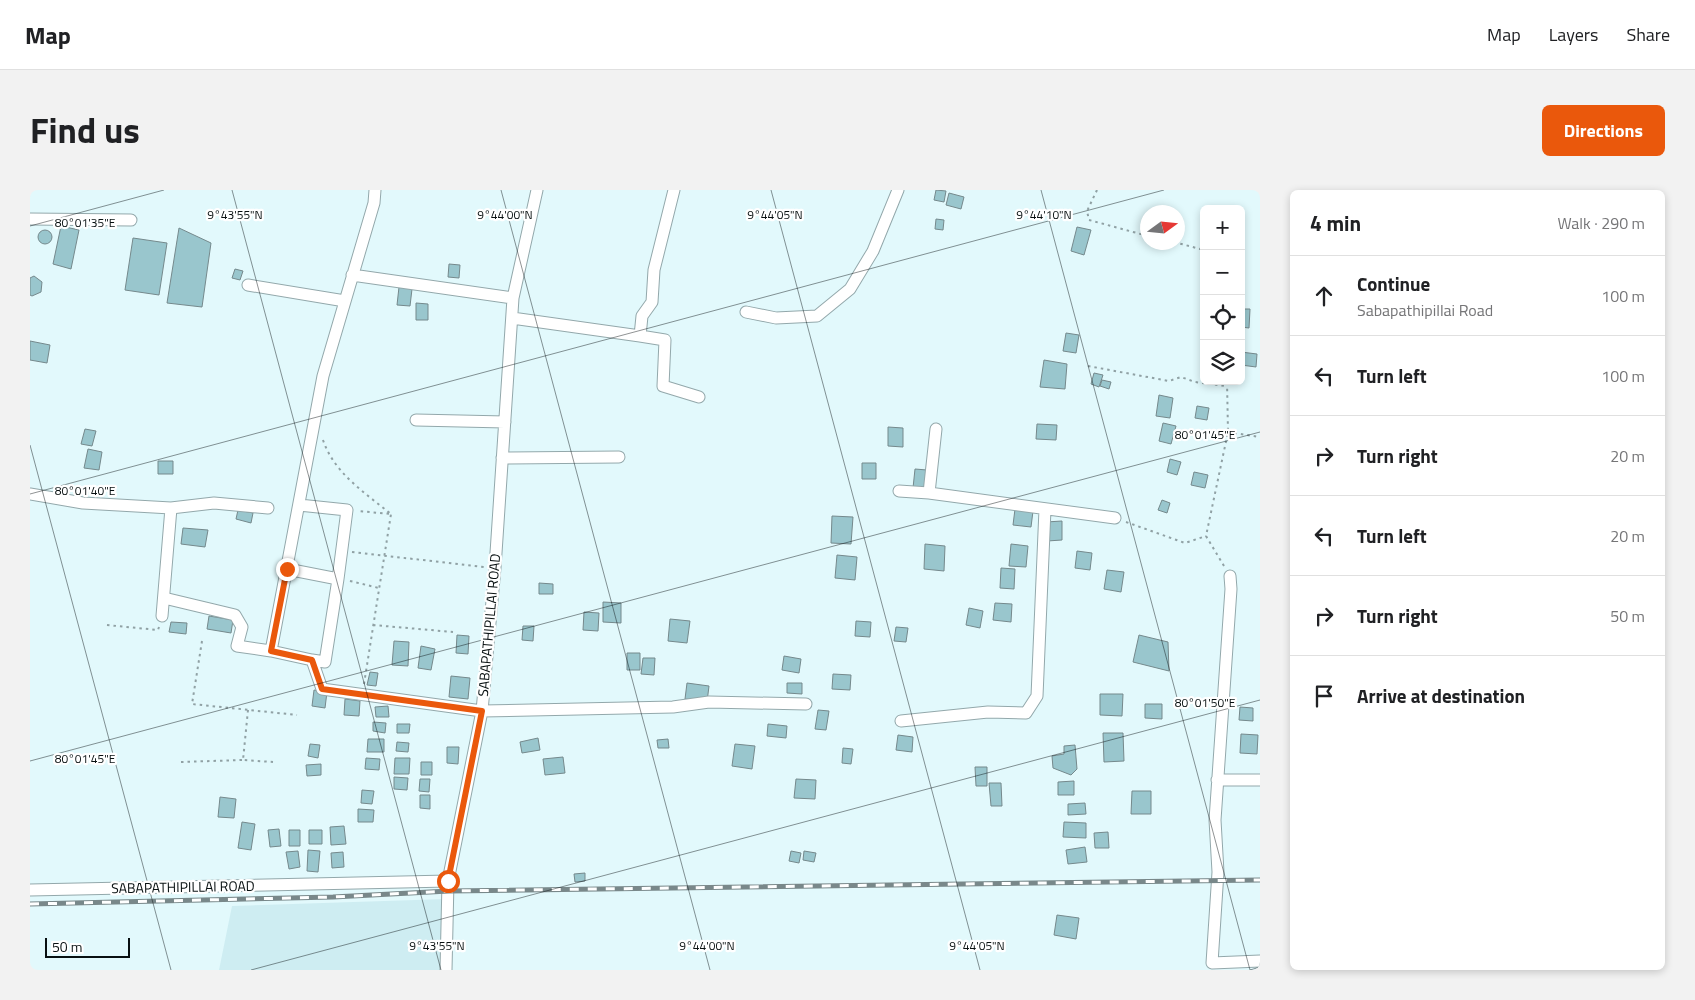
<!DOCTYPE html>
<html lang="en">
<head>
<meta charset="utf-8">
<style>
  :root { --surface:#fff; --page:#f2f2f2; --text:#202124; --muted:#757577; --line:#e0e0e0; --accent:#ea580c }
  body { margin:0; font-family:"Titillium Web",sans-serif; background:var(--page); color:var(--text) }
  .controls { position:absolute; right:15px; top:15px; display:grid; overflow:hidden; border-radius:8px; box-shadow:0 2px 8px #0003 }
  .controls button { width:45px; height:45px; display:grid; place-items:center; padding:0; border:0; border-bottom:1px solid var(--line); background:var(--surface); color:var(--text); font:25px sans-serif }
  .compass { position:absolute; left:1110px; top:15px; width:45px; height:45px; border-radius:50%; background:var(--surface); box-shadow:0 2px 8px #0003; rotate:75deg }
  .scale { position:absolute; left:15px; bottom:12px; width:85px; box-sizing:border-box; padding-left:5px; border:2px solid #081011; border-top:0; font-size:14px; line-height:18px; white-space:nowrap; color:#081011; -webkit-text-stroke:4px #fff; paint-order:stroke }
  .stop { position:absolute; width:15px; height:15px; margin:-11px; border:4px solid #ea580c; border-radius:50%; background:#fff }
  .stop.end { background:#ea580c; border-color:#fff; box-shadow:0 1px 5px #0008 }
  .list { margin:0; padding:0; list-style:none }
  h2 { display:flex; justify-content:space-between; align-items:center; height:65px; margin:0; padding:0 20px; font-size:21px }
  h2 small { font-size:16px; font-weight:400; color:var(--muted) }
  .list li { display:grid; grid-template-columns:32px 1fr auto; gap:15px; align-items:center; box-sizing:border-box; height:80px; padding:0 20px; border-top:1px solid var(--line) }
  .list b { display:block; font-size:19px; white-space:nowrap }
  .list p { margin:0; font-size:16px; white-space:nowrap; color:var(--muted) }
  .list em { font-size:16px; font-style:normal; color:var(--muted) }
  .icon { flex:none; width:28px; height:28px; fill:none; stroke:currentColor; stroke-width:2; stroke-linecap:round; stroke-linejoin:round }
  .map { position:relative; flex:none; width:1230px; height:780px; overflow:hidden; border-radius:8px }
  header { display:flex; align-items:center; gap:30px; box-sizing:border-box; height:70px; padding:0 25px; background:var(--surface); border-bottom:1px solid var(--line) }
  header strong { font-size:24px }
  nav { display:flex; gap:28px; margin-inline-start:auto; font-size:18px }
  .intro { display:flex; align-items:center; justify-content:space-between; box-sizing:border-box; height:120px; padding:0 30px }
  h1 { margin:0; font-size:35px }
  .button { padding:12px 22px; border-radius:8px; background:var(--accent); color:#fff; font-size:18px; font-weight:700 }
  main { display:flex; gap:30px; padding:0 30px }
  aside { flex:1; background:var(--surface); border-radius:8px; box-shadow:0 2px 8px #0003 }
  .map>svg:first-child { display:block }
  .built { fill:#ceedf2 }
  .building { fill:#99c6cd; stroke:#75898c }
  .lines { fill:none; stroke-linecap:round; stroke-linejoin:round }
  .street-casing { stroke:#93a8ab; stroke-width:13 }
  .path { stroke:#90a1a4; stroke-width:2; stroke-dasharray:2.5 4; stroke-linecap:butt }
  .street { stroke:#fff; stroke-width:11 }
  .rail-casing { stroke:#79888a; stroke-width:5 }
  .rail { stroke:#fff; stroke-width:3; stroke-dasharray:9; stroke-linecap:butt }
  .route { stroke:#ea580c; stroke-width:6 }
  .ticks { fill:none; stroke:#081011; stroke-width:1; stroke-opacity:0.45 }
  .labels { text-anchor:middle; stroke-width:4.5; stroke-linejoin:round; paint-order:stroke }
  .street-label { font-size:14px; fill:#081011; stroke:#fff }
  .ticks-label { font-size:12px; text-anchor:middle; fill:#081011; stroke:#fff; stroke-width:4.5; stroke-linejoin:round; paint-order:stroke }
</style>
</head>
<body>
<header>
<strong>Map</strong>
<nav><a>Map</a><a>Layers</a><a>Share</a></nav>
</header>
<div class="intro"><h1>Find us</h1><a class="button">Directions</a></div>
<main>
<div class="map">
<svg width="1230" height="780" viewBox="0 0 1230 780">
  <rect width="100%" height="100%" fill="#e2f9fc"/>
  <!-- built -->
  <path class="built" d="M416 709 414 780H189L202 716Z"/>
  <!-- building -->
  <path class="building" d="M906 0 916 1 914 12 904 10Z
    M919 3 934 7 931 19 916 15Z
    M906 29 914 30 913 40 905 39Z
    M31 36 49 40 41 79 23 74Z
    M1047 37 1061 40 1054 65 1041 61Z
    M149 38 181 53 172 117 137 113Z
    M8 47a7 7 0 1 1 14 0a7 7 0 1 1-14 0Z
    M103 48 137 53 129 105 95 100Z
    M419 74 430 75 429 88 418 87Z
    M205 79 213 81 210 90 202 88Z
    M4 86 12 92 11 102 2 106 0 105V88Z
    M369 97 382 99 380 116 367 115Z
    M386 113 398 114V130H386Z
    M1211 119H1220L1219 138 1211 137Z
    M1036 143 1049 145 1046 163 1033 161Z
    M0 151 20 155 17 173 0 170Z
    M1211 162 1227 164 1226 177 1211 175Z
    M1014 170 1037 174 1035 199 1010 197Z
    M1064 183 1073 185 1069 197 1061 194Z
    M1072 190 1081 192 1079 199 1070 196Z
    M1129 205 1143 208 1140 228 1126 226Z
    M1167 216 1179 218 1177 230 1165 228Z
    M1133 233 1146 236 1141 254 1129 251Z
    M1007 234 1027 235 1026 250 1006 249Z
    M858 237 873 238V257L858 256Z
    M55 239 66 241 62 256 51 254Z
    M58 259 72 262 69 280 54 278Z
    M1140 269 1151 272 1147 285 1137 282Z
    M128 271H143V284H128Z
    M832 273H846V289H832Z
    M885 279 897 280 894 299 883 298Z
    M1164 282 1178 285 1175 298 1161 295Z
    M1132 310 1140 313 1137 323 1128 320Z
    M985 319 1003 321 1001 337 983 335Z
    M208 320 223 323 221 333 206 329Z
    M802 326 823 327 821 354 801 353Z
    M1032 331V350L1017 351 1016 332Z
    M153 338 178 340 175 357 151 354Z
    M895 354 915 356 914 381 894 379Z
    M981 354 998 356 996 377 979 376Z
    M1047 361 1062 363 1060 380 1045 378Z
    M807 365 827 367 825 390 805 388Z
    M971 378 985 379 984 399 970 398Z
    M1077 380 1094 382 1091 402 1074 399Z
    M509 393 523 394V404H509Z
    M573 412 591 413V433L573 432Z
    M965 413 982 414 981 432 963 430Z
    M939 418 953 421 950 438 936 435Z
    M554 422 569 423 568 441 553 440Z
    M179 426 203 430 201 443 177 439Z
    M640 429 660 431 657 453 638 451Z
    M826 431 841 432 840 447 825 446Z
    M141 432 157 433 156 444 139 442Z
    M493 436H504L503 451 492 450Z
    M866 437 878 438 876 452 864 451Z
    M427 445 439 446 438 464 426 463Z
    M1109 445 1138 452 1139 481 1103 472Z
    M364 451 379 452 378 476 362 475Z
    M391 456 405 459 401 480 388 478Z
    M597 463H610V480H597Z
    M754 466 771 469 769 483 752 480Z
    M613 468H625L624 485 611 484Z
    M340 482 348 483 346 496 337 495Z
    M803 484 821 485 820 500 802 499Z
    M421 486 440 488 438 509 419 507Z
    M657 493 679 496 677 512 655 509Z
    M757 493H772V504L757 503Z
    M284 500 297 502 295 518 282 516Z
    M1070 504H1093L1092 526 1070 525Z
    M315 509 330 511 329 526 314 525Z
    M1115 514H1132V529L1115 528Z
    M358 516 359 527H346L345 517Z
    M1210 517 1223 518V531L1209 530Z
    M788 520 799 521 796 540 785 539Z
    M343 532 356 533 355 543 343 541Z
    M367 534H380L379 543H367Z
    M738 534 757 536 756 548 737 546Z
    M1073 543H1093L1094 571 1074 572Z
    M1211 544 1228 545 1227 564 1210 563Z
    M868 545 883 547 882 562 866 560Z
    M508 548 510 560 492 563 490 552Z
    M338 549H354V562H337Z
    M638 549 639 558H628L627 550Z
    M367 552 379 553 378 562 366 561Z
    M280 554 290 555 288 568 278 566Z
    M705 554 725 556 722 579 702 576Z
    M1045 555 1047 579 1041 585 1023 578 1022 566 1034 564V556Z
    M417 557H429L428 574 417 573Z
    M813 558 823 559 821 574 812 573Z
    M533 567 535 583 515 585 513 569Z
    M336 568 350 569 349 580 335 579Z
    M365 568H380L379 584H364Z
    M391 572H402V585H391Z
    M291 574V585L277 586 276 575Z
    M945 577H957V596H946Z
    M364 587 378 588 377 600 364 599Z
    M390 589H400L399 602 389 601Z
    M766 589 786 590 785 609 764 608Z
    M1044 591V605H1028V592Z
    M959 593H971L972 616H961Z
    M332 600 344 601 342 614 331 613Z
    M1102 601H1121V624H1101Z
    M390 605H400V619L390 618Z
    M190 607 206 609 204 628 188 627Z
    M1055 613 1056 624 1038 625V614Z
    M328 619 344 620 343 632H328Z
    M212 632 225 634 221 660 208 658Z
    M1034 632 1056 633V648L1033 647Z
    M314 636 316 654 301 655 300 637Z
    M249 639 251 656 240 657 238 640Z
    M259 640H270V656H259Z
    M279 640H292V654H279Z
    M1078 642 1079 658H1065L1064 643Z
    M1055 657 1057 672 1038 674 1036 660Z
    M278 660 290 661 288 682 277 681Z
    M268 661 270 677 259 679 256 662Z
    M761 661 771 663 769 673 759 671Z
    M774 661 786 663 784 672 773 670Z
    M313 662 314 677 302 678 301 663Z
    M555 683V691L545 692 544 684Z
    M1027 725 1049 728 1046 749 1024 745Z"/>
  <g class="lines">
    <defs>
      <path id="street" d="M345 0 344 13 293 186 241 461 282 470 292 499 452 521 643 517 679 512 776 514
        M0 29 101 30
        M322 85 483 108
        M218 95 315 111
        M716 122 746 128 787 126 820 99 843 61 868 0
        M482 128 610 146 612 126 622 112 624 80 644 0
        M610 146 635 150 633 196 669 207
        M386 230 475 232
        M906 239 899 303 1085 328
        M472 268 589 267
        M869 301 899 303
        M0 304 53 313 141 318 184 313 238 318
        M269 315 317 320 308 389
        M257 379 308 389 295 472 282 470
        M1200 386 1201 399 1185 630 1188 682 1182 773 1230 771
        M134 408 205 425 212 437 207 456 241 461
        M132 426 141 318
        M871 531 958 522 996 523 1007 506 1015 319
        M1187 590H1230
        M0 700 418 691 452 521 465 378 483 108 507 0
        M416 780 418 691"/>
    </defs>
    <!-- street casing -->
    <use href="#street" class="street-casing"/>
    <!-- path -->
    <path class="path" d="M1067 0 1057 21 1059 30 1118 46
      M1144 52 1174 60
      M1058 176 1139 191 1151 187 1165 192 1196 196
      M1198 242 1230 247
      M293 250C304 283 335 303 361 324L328 321
      M1096 332 1155 353 1176 346
      M322 362 454 377
      M1194 376 1176 346 1198 242 1197 191
      M320 391 349 398
      M77 435 128 440 129 437
      M343 435 423 442
      M172 451 162 514 267 525
      M334 494 361 324
      M218 520 213 570 243 572
      M151 572 213 570"/>
    <!-- street -->
    <use href="#street" class="street"/>
    <defs>
      <path id="rail" d="M0 714 303 707 419 701 1230 690"/>
    </defs>
    <!-- rail casing -->
    <use href="#rail" class="rail-casing"/>
    <!-- rail -->
    <use href="#rail" class="rail"/>
  </g>
  <g class="lines">
    <!-- route -->
    <path class="route" d="M257 379 241 461 282 470 292 499 452 521 418 691"/>
  </g>
  <!-- ticks -->
  <path class="ticks" d="M202 0 411 780M471 0 680 780M741 0 950 780M1011 0 1220 780M0 36 134 0M0 255 141 780M0 304 1134 0M0 571 1230 242M221 780 1230 510M1220 780 1230 777"/>
  <g class="labels">
    <!-- street labels -->
    <g class="street-label">
      <text transform="translate(459 435) rotate(-85)" y="5">SABAPATHIPILLAI ROAD</text>
      <text transform="translate(153 697) rotate(-1)" y="5">SABAPATHIPILLAI ROAD</text>
    </g>
  </g>
  <g class="ticks-label">
    <text x="205" y="29">9°43'55"N</text>
    <text x="475" y="29">9°44'00"N</text>
    <text x="1014" y="29">9°44'10"N</text>
    <text x="745" y="29">9°44'05"N</text>
    <text x="55" y="37">80°01'35"E</text>
    <text x="1175" y="249">80°01'45"E</text>
    <text x="55" y="305">80°01'40"E</text>
    <text x="1175" y="517">80°01'50"E</text>
    <text x="55" y="573">80°01'45"E</text>
    <text x="407" y="760">9°43'55"N</text>
    <text x="677" y="760">9°44'00"N</text>
    <text x="947" y="760">9°44'05"N</text>
  </g>
</svg>
<div class="controls">
<button>+</button>
<button>−</button>
<button><svg class="icon" aria-label="locate" viewBox="0 0 24 24"><circle cx="12" cy="12" r="6"/><path d="M12 2v4M12 18v4M2 12h4M18 12h4"/></svg></button>
<button><svg class="icon" aria-label="layers" viewBox="0 0 24 24"><path d="M12 4l9 5-9 5-9-5zM3 14l9 5 9-5"/></svg></button>
</div>
<svg class="compass" viewBox="-18 -18 36 36"><path d="M0-13l5 13h-10z" fill="#e53935"/><path d="M0 13l5-13h-10z" fill="#757577"/></svg>
<div class="scale">50 m</div>
<div class="stop" style="left:418px;top:691px"></div>
<div class="stop end" style="left:257px;top:379px"></div>
</div>
<aside>
<h2>4 min<small>Walk · 290 m</small></h2>
<ul class="list">
<li><svg class="icon" aria-label="ahead" viewBox="0 0 24 24"><path d="M12 20V5M6 11l6-6 6 6"/></svg><div><b>Continue</b><p>Sabapathipillai Road</p></div><em>100 m</em></li>
<li><svg class="icon" aria-label="left" viewBox="0 0 24 24"><path d="M17 20v-9H6M10 6l-5 5 5 5"/></svg><div><b>Turn left</b></div><em>100 m</em></li>
<li><svg class="icon" aria-label="right" viewBox="0 0 24 24"><path d="M7 20v-9h11M14 6l5 5-5 5"/></svg><div><b>Turn right</b></div><em>20 m</em></li>
<li><svg class="icon" aria-label="left" viewBox="0 0 24 24"><path d="M17 20v-9H6M10 6l-5 5 5 5"/></svg><div><b>Turn left</b></div><em>20 m</em></li>
<li><svg class="icon" aria-label="right" viewBox="0 0 24 24"><path d="M7 20v-9h11M14 6l5 5-5 5"/></svg><div><b>Turn right</b></div><em>50 m</em></li>
<li><svg class="icon" aria-label="arrive" viewBox="0 0 24 24"><path d="M6 21V4h12l-3 4 3 4H6"/></svg><div><b>Arrive at destination</b></div></li>
</ul>
</aside>
</main>
</body>
</html>
